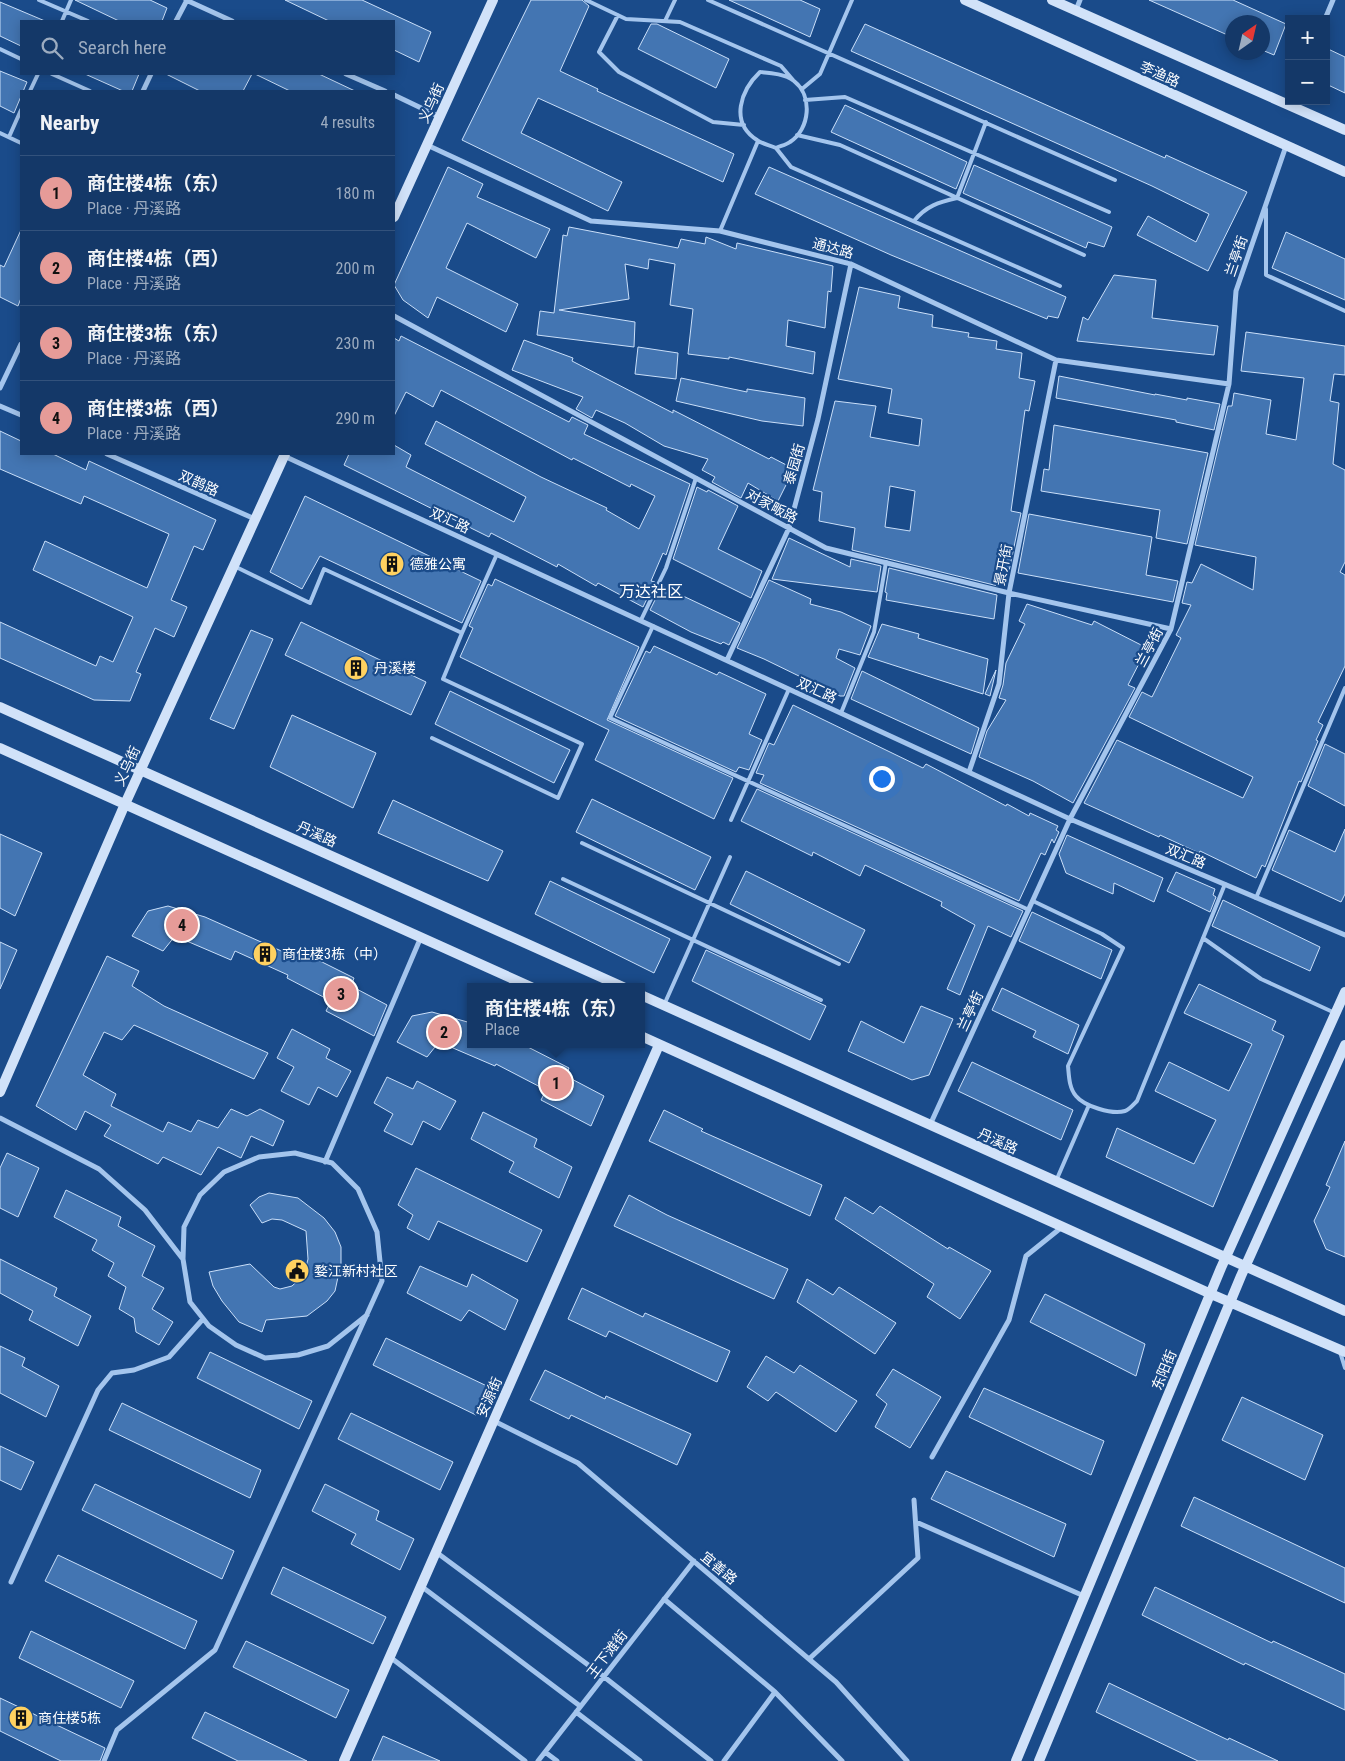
<!DOCTYPE html>
<html lang="en">
<head>
<meta charset="utf-8">
<style>
  :root { --surface:#143868; --page:#214371; --text:#f1f3f6; --muted:#9dacc0; --line:#33527c; --accent:#e69b98 }
  body { margin:0; font-family:"Roboto Condensed","Noto Sans SC",sans-serif; background:var(--page); color:var(--text) }
  .controls { position:absolute; right:15px; top:15px; display:grid; overflow:hidden; border-radius:0px; box-shadow:0 2px 12px #0003 }
  .controls button { width:45px; height:45px; display:grid; place-items:center; padding:0; border:0; border-bottom:1px solid var(--line); background:var(--surface); color:var(--text); font:25px sans-serif }
  .compass { position:absolute; left:1225px; top:15px; width:45px; height:45px; border-radius:50%; background:var(--surface); box-shadow:0 2px 12px #0003; rotate:34deg }
  .you { position:absolute; left:881px; top:778px; width:18px; height:18px; margin:-12px; border:4px solid #fff; border-radius:50%; background:#1a73e8; box-shadow:0 0 0 8px #1a73e833 }
  .badge { display:grid; place-items:center; width:32px; height:32px; border-radius:50%; background:var(--accent); color:#111; font-size:16px; font-weight:700 }
  .pin { position:absolute; translate:-50% -50%; border:2px solid #fff; box-shadow:0 1px 5px #0006 }
  .popup { position:absolute; left:467px; top:983px; width:178px; height:65px; box-sizing:border-box; display:grid; place-content:center; border-radius:0px; background:var(--surface); filter:drop-shadow(0 1px 4px #0005); font-size:16px; white-space:nowrap; color:var(--muted) }
  .popup b { font-size:19px; color:var(--text) }
  .popup::after { content:''; position:absolute; left:50%; top:100%; margin-left:-10px; border:10px solid transparent; border-top-color:var(--surface) }
  .list { margin:0; padding:0; list-style:none }
  h2 { display:flex; justify-content:space-between; align-items:center; height:65px; margin:0; padding:0 20px; font-size:21px }
  h2 small { font-size:16px; font-weight:400; color:var(--muted) }
  .list li { display:grid; grid-template-columns:32px 1fr auto; gap:15px; align-items:center; box-sizing:border-box; height:75px; padding:0 20px; border-top:1px solid var(--line) }
  .list b { display:block; font-size:19px; white-space:nowrap }
  .list p { margin:0; font-size:16px; white-space:nowrap; color:var(--muted) }
  .list em { font-size:16px; font-style:normal; color:var(--muted) }
  .icon { flex:none; width:28px; height:28px; fill:none; stroke:currentColor; stroke-width:2; stroke-linecap:round; stroke-linejoin:round }
  .map { position:relative; flex:none; width:1345px; height:1761px; overflow:hidden }
  .search { position:absolute; background:var(--surface); box-shadow:0 2px 12px #0003; left:20px; top:20px; width:375px; height:55px; display:flex; align-items:center; gap:12px; box-sizing:border-box; padding:0 18px; border-radius:0px; color:var(--muted); font-size:19px }
  .panel { position:absolute; background:var(--surface); box-shadow:0 2px 12px #0003; left:20px; top:90px; width:375px; height:365px; border-radius:0px }
  .map>svg:first-child { display:block }
  .building { fill:#4375b2; stroke:#cadff9; fill-rule:evenodd }
  .lines { fill:none; stroke-linecap:round; stroke-linejoin:round }
  .lane { stroke:#a4c5ed; stroke-width:4 }
  .street { stroke:#a4c5ed; stroke-width:5 }
  .secondary { stroke:#d1e2f9; stroke-width:10 }
  .labels { text-anchor:middle; stroke-width:4.5; stroke-linejoin:round; paint-order:stroke }
  .street-label { font-size:14px; fill:#fff; stroke:#1a4b8a }
  .poi-label { font-size:14px; fill:#fff; stroke:#1a4b8a; text-anchor:start }
  .quarter-label { font-size:16px; fill:#fff; stroke:#1a4b8a }
</style>
</head>
<body>
<div class="map">
<svg width="1345" height="1761" viewBox="0 0 1345 1761">
  <rect width="100%" height="100%" fill="#1a4b8a"/>
  <!-- building -->
  <path class="building" d="M75 0H150L167 8 162 21H119Z
    M285 0H362L431 32 419 62 394 50V21H329Z
    M531 0H582L589 6 560 71 598 89 597 91 734 154 723 182 538 98 521 133 622 182 608 211 462 140Z
    M729 0H800L820 9 810 37Z
    M1149 0H1233L1286 24 1274 55 1262 50V22H1232V37Z
    M0 2 45 21H21V46L0 36Z
    M651 24H657L729 59 716 88 638 49Z
    M865 24 1165 158 1166 155 1247 192 1208 271 1137 235 1148 216 1196 242 1209 214 1152 186 851 51Z
    M1326 48 1345 57V93L1326 84Z
    M0 71 27 82 14 113 0 106Z
    M85 74H139L132 91H123Z
    M166 74H252L243 91H200Z
    M255 74H319L355 91H290Z
    M845 105 967 162 956 189 831 132Z
    M974 165 1112 227 1104 247 1088 242 1086 248 965 194 963 193Z
    M448 167 483 184 477 197 550 229 536 258 467 223 446 268 518 304 506 332 437 297 428 318 403 300 394 285Z
    M769 167 1066 297 1058 318 1048 316 1047 319 891 255 755 194Z
    M569 227 678 248 681 239 705 244 706 237 736 249 737 243 833 266 831 292 828 291 825 328 788 320 786 346 815 352 813 374 729 357V359L688 354 693 309 670 305 675 264 649 259 648 269 625 264 629 299 559 310 635 322 634 347 537 335 540 311 554 313 563 235 567 236Z
    M21 230V298L18 306 0 297V265L4 267Z
    M1286 232 1345 259V300L1272 268Z
    M1114 275 1156 280 1152 318 1218 326 1214 355 1077 341 1083 317 1088 320Z
    M859 287 900 296 898 308 933 315 932 327 969 333 968 337 997 341 996 349 1022 353 1019 378 1035 381 1029 411 1025 410 1011 511 1021 513 1009 571 1002 570 998 586 852 550 855 528 819 521 822 492 813 490 835 401 876 406 870 437 919 446 922 419 888 413 892 389 838 379ZM890 486 915 491 910 531 885 527Z
    M1246 332 1345 346V375L1334 374 1330 401 1339 403 1333 464 1345 470V562L1340 572 1345 575V666L1318 722 1323 725 1316 740 1318 741 1301 782 1299 781 1265 867 1262 865 1256 878 1200 851 1199 853 1160 835 1159 837 1084 803 1117 740 1243 798 1253 777 1129 717 1142 692 1152 697 1181 638 1176 635 1191 605 1182 603 1187 582 1192 583 1201 564 1253 590 1256 557 1195 545 1228 406H1232L1234 393 1271 400 1266 434 1296 440 1304 378 1241 371Z
    M401 336 569 422 572 417 588 425 584 434 690 484 666 555 663 553 651 581 655 582 643 607 598 583 596 586 558 564 557 567 491 533 489 537 344 465 349 454H394V445L411 455 406 467 514 522 526 497 425 444 436 421 541 477 607 508 606 510 639 529 655 496 631 484 630 487 573 458 572 460 441 390 433 407 406 392 394 416V338L399 341Z
    M524 340 573 358 572 361 673 413V410L769 459 771 457 794 469 778 501 748 483 741 498 712 482 715 477 702 470 708 459 664 446 625 423 596 410 592 418 576 409 583 397 512 370Z
    M638 347 678 353 676 379 635 374Z
    M1059 376 1155 395V394L1187 400V398L1220 404 1214 430 1176 422V420L1056 398Z
    M681 378 747 392V389L805 398 803 426 762 421 676 401Z
    M1054 425 1208 453 1187 544 1156 538 1160 510 1041 491 1044 469 1049 470Z
    M0 431 21 441V454H53L86 470 89 461 216 520 203 550 194 546 171 600 187 607 174 637 155 628 136 672 141 674 130 701 94 700 0 658V622L96 666 100 656 113 662 133 617 33 570 45 541 147 588 169 534 84 496 81 504 0 469Z
    M697 487 707 492 708 490 738 506 718 549 762 571 751 598 673 559Z
    M305 496 481 581 462 623 320 556 302 589 270 572Z
    M1029 514 1152 537 1146 575 1178 581 1173 602 1018 573Z
    M789 538 850 567 851 559 881 566 877 592 772 579Z
    M889 568 997 595 994 619 886 600 887 593 885 592Z
    M495 579 639 647 607 720 733 778 714 819 595 760 609 730 460 657 473 628 469 626 488 584 492 586Z
    M769 580 811 599 810 604 841 612 871 626 860 655 839 649 836 658 855 668 844 696H840L764 659 737 648Z
    M662 586 740 623 729 645 723 642 721 644 691 632 650 610Z
    M1027 604 1092 625 1094 621 1147 648 1128 685 1135 688 1073 803 1033 781 979 757 987 731 1006 700 999 698 1003 685 1006 663 1025 624 1019 621Z
    M301 622 426 682 411 715 285 655Z
    M882 624 919 634 918 638 988 659 983 694 868 657Z
    M251 630 273 639 234 729 210 719Z
    M654 646 717 675 719 672 766 694 749 734 762 740 749 770 739 767 736 772 615 716 646 651 650 653Z
    M996 670 990 696 985 694Z
    M862 671 979 728 971 754 851 699Z
    M450 691 570 750 554 783 435 724Z
    M793 705 923 768 926 764 1006 806 1007 804 1029 816 1030 813 1058 826 1056 830 1059 832 1054 843 1052 839 1045 855 1041 853 1019 901 760 783 764 775 756 773 769 743 774 745Z
    M292 715 376 753 353 808 270 767Z
    M1325 744 1345 754V806L1308 786Z
    M757 789 1023 911 1011 937 988 926 960 995 947 989 975 925 941 906 942 902 865 865 860 876 813 852 812 856 741 821Z
    M592 799 711 857 695 890 576 832Z
    M393 800 503 851 488 881 378 833Z
    M1345 829V894L1341 902 1272 870 1289 830 1335 852Z
    M0 834 42 853 15 916 0 908Z
    M1067 835 1163 878 1154 902 1114 883 1113 894 1066 873 1059 854Z
    M746 871 865 930 849 963 730 904Z
    M1176 872 1215 889 1213 895 1216 897 1210 912 1167 891Z
    M550 881 670 939 654 973 535 914Z
    M1223 900 1320 947 1310 971 1212 926Z
    M168 906 205 917 297 958 300 951 354 978 351 986 387 1005 374 1036 326 1011 331 1001 287 978 288 975 235 951 231 960 175 936 163 951 132 936 148 911Z
    M1032 912 1112 950 1101 979 1019 941Z
    M0 942 17 950 0 989Z
    M706 950 826 1006 810 1040 692 981Z
    M107 956 139 971 132 986 164 1006 268 1053 254 1079 134 1025 122 1040 104 1032 83 1075 116 1094 111 1106 163 1132 168 1122 191 1132 198 1120 218 1128 231 1109 247 1116 260 1109 284 1121 273 1146 251 1136 241 1158 218 1147 201 1175 163 1157 158 1164 104 1136 111 1125 85 1111 76 1130 36 1106Z
    M1199 984 1276 1021 1272 1030 1284 1036 1213 1207 1106 1157 1117 1128 1194 1164 1216 1120 1155 1091 1169 1062 1229 1091 1252 1044 1184 1013Z
    M1002 988 1079 1025 1068 1054 1033 1037 1036 1031 992 1010Z
    M921 1006 953 1019 929 1075 912 1080 848 1051 861 1021 904 1043Z
    M432 1012 471 1023V1044H522L569 1068 566 1076 604 1096 591 1126 541 1100 546 1090 496 1064 495 1066 439 1042 427 1057 397 1042 412 1016Z
    M292 1029 330 1049 326 1058 351 1071 337 1097 318 1087 309 1105 281 1091 294 1067 277 1058Z
    M972 1062 1073 1110 1061 1140 958 1091Z
    M387 1077 413 1089 417 1081 456 1101 440 1130 423 1121 412 1145 384 1131 393 1114 374 1103Z
    M664 1110 703 1129 701 1131 822 1185 810 1216 649 1141Z
    M483 1112 537 1139 534 1147 572 1167 559 1198 509 1172 514 1162 471 1139Z
    M1345 1141V1257L1326 1249 1314 1221 1330 1187 1326 1185Z
    M7 1153 39 1168 18 1217 0 1208V1168Z
    M416 1168 542 1230 527 1262 438 1221 429 1240 407 1228 413 1215 398 1205Z
    M66 1190 121 1217 118 1226 155 1246 142 1276 164 1288 152 1309 173 1322 159 1345 136 1332 134 1318 119 1309 126 1287 108 1276 114 1263 92 1250 97 1240 54 1217Z
    M269 1193 298 1198 324 1218 335 1232 341 1247V1263L335 1291 327 1301 307 1316 266 1320 262 1332 239 1322 222 1301 213 1286 209 1272 250 1264 274 1287 280 1289 292 1286 304 1275 308 1259 306 1231 282 1220 272 1219 262 1223 250 1205 259 1197Z
    M629 1195 667 1215 788 1269 774 1299 614 1226Z
    M845 1197 873 1214 880 1206 948 1249 949 1247 991 1271 960 1319 927 1297 934 1284 835 1219Z
    M0 1259 57 1288 54 1296 91 1316 78 1346 29 1320 33 1311 0 1293Z
    M420 1266 467 1287 472 1274 518 1300 505 1330 469 1310 461 1321 407 1293Z
    M807 1279 833 1295 839 1287 896 1323 875 1354 797 1302Z
    M582 1288 643 1317 645 1313 730 1351 717 1382 609 1331 606 1337 568 1319Z
    M1045 1294 1145 1344 1136 1376 1030 1322Z
    M386 1338 489 1387 476 1415 373 1365Z
    M0 1346 25 1358 22 1366 59 1386 46 1417 0 1393Z
    M210 1352 312 1401 299 1429 197 1378Z
    M766 1356 794 1373 800 1365 857 1401 836 1432 776 1392 768 1401 747 1387Z
    M893 1369 941 1397 910 1448 875 1427 887 1404 876 1395Z
    M545 1370 605 1399 606 1396 691 1434 677 1465 571 1415 569 1419 530 1400Z
    M984 1388 1104 1441 1091 1475 969 1417Z
    M1242 1397 1323 1435 1305 1480 1222 1440Z
    M122 1403 261 1470 250 1498 109 1430Z
    M351 1413 453 1462 440 1490 338 1439Z
    M0 1446 34 1462 21 1490 0 1480Z
    M946 1471 1066 1524 1054 1557 931 1499Z
    M95 1484 234 1551 222 1579 82 1510Z
    M325 1484 379 1511 376 1520 414 1539 400 1570 351 1544 356 1534 312 1511Z
    M1194 1497 1345 1568V1603L1181 1526Z
    M58 1555 197 1621 185 1649 45 1581Z
    M283 1567 386 1617 373 1644 271 1594Z
    M1155 1587 1272 1643 1273 1641 1345 1674V1710L1245 1663 1244 1665 1142 1615Z
    M31 1631 134 1681 121 1708 19 1658Z
    M246 1641 349 1690 336 1718 233 1667Z
    M1109 1683 1228 1740 1229 1738 1278 1761H1198L1096 1712Z
    M0 1698 105 1748 100 1761H61L0 1731Z
    M205 1712 307 1761H238L192 1738Z
    M383 1736 440 1761H372Z"/>
  <g class="lines">
    <!-- lane -->
    <path class="lane" d="M39 0 88 21
      M586 0 626 19 680 22 781 66 793 80
      M708 0 1115 180
      M618 15 599 52 619 72 713 122 744 125
      M62 21 71 0
      M665 21 675 0
      M0 49 21 59
      M760 72C771 73 785 74 794 81 813 96 810 129 790 142 786 145 780 146 776 148 770 145 762 144 757 140 729 122 741 90 760 72Z
      M52 74 90 91
      M802 89 820 74 852 0
      M30 91 38 74
      M805 100 845 97 1109 212
      M0 133 21 143
      M797 135 840 145 1084 255
      M9 137 21 110
      M776 148 791 167 1060 286
      M1266 209V275L1345 311
      M914 221C926 206 939 202 957 198L986 122
      M720 231 758 141
      M234 566 310 603 324 569 462 633 497 554
      M641 620 666 568 696 478
      M653 626 610 718 1029 910
      M841 713 874 632 886 562
      M432 738 558 798 582 744 443 679 462 633
      M731 820 789 689
      M582 843 839 964
      M563 879 821 1000
      M1256 898 1345 688
      M1033 901 1102 934 1123 948 1068 1066C1069 1076 1069 1088 1076 1096 1084 1106 1112 1115 1125 1111 1129 1110 1134 1104 1137 1101L1225 884
      M1203 938 1261 979 1335 1013
      M664 1005 730 857
      M1056 1181 1089 1105
      M1340 1352 1345 1368"/>
    <!-- street -->
    <path class="street" d="M186 0 232 21
      M1076 10 1080 0
      M1325 19 1333 0
      M176 21 187 0
      M346 74 385 91
      M143 91 151 74
      M394 95 440 117
      M427 145 591 221 720 231 851 264 1056 360 1229 384
      M394 316 826 548 1009 593 1171 629
      M0 388 21 344
      M0 406 21 415
      M107 454 255 519
      M284 456 1070 819 1345 935
      M727 660 789 528 818 419 851 264
      M969 772 999 684 1009 593 1056 360
      M0 1118 99 1169 145 1210 182 1258
      M930 1125 1070 819 1171 629 1229 384 1236 291 1286 146
      M325 1162 421 937
      M494 1421 578 1463 836 1682 907 1761
      M932 1457 1009 1320 1026 1256 1062 1227
      M916 1522 1084 1596
      M436 1552 603 1676 711 1761
      M11 1582 98 1390 112 1373 134 1370 169 1357 203 1319
      M421 1586 580 1706
      M664 1599 775 1692 842 1761
      M390 1657 525 1761
      M809 1659 918 1558 914 1500
      M576 1712 640 1761
      M545 1752 557 1761
      M104 1761 117 1730 215 1650 382 1281 377 1232 358 1189 332 1163 295 1153 259 1157 224 1172 200 1195 184 1227 183 1259 190 1302 209 1326 236 1345 265 1358 298 1355 328 1346 367 1315
      M538 1761 694 1561
      M724 1761 775 1692"/>
    <!-- secondary -->
    <path class="secondary" d="M965 0 1345 172
      M1052 0 1345 130
      M394 217 493 0
      M0 707 623 987
      M0 748 531 987
      M641 995 1345 1311
      M641 1036 1211 1294 1345 1352
      M0 1092 125 804 285 454
      M344 1761 659 1045
      M1016 1761 1221 1268 1345 992
      M1039 1761 1241 1276 1345 1045"/>
  </g>
  <!-- icons -->
  <defs>
    <symbol id="building-disc" viewBox="-11 -11 22 22"><circle r="9.5" fill="#ffd160" stroke="#1a4b8a"/><path d="M-4-6H4V6H1V3H-1V6H-4ZM-2.5-4.3h1.7v1.8h-1.7ZM.8-4.3h1.7v1.8H.8ZM-2.5-1h1.7V.8h-1.7ZM.8-1h1.7V.8H.8Z" fill="#111"/></symbol>
    <symbol id="civic-disc" viewBox="-11 -11 22 22"><circle r="9.5" fill="#ffd160" stroke="#1a4b8a"/><path d="M-.6-6.5H3V-4.5H.6V-3L4-1V1h2V6H-6V1h2V-1L-.6-3ZM-1.2 2.5V6h2.4V2.5Z" fill="#111"/></symbol>
  </defs>
  <g fill-rule="evenodd">
    <use href="#building-disc" x="378" y="550" width="28" height="28"/>
    <use href="#building-disc" x="342" y="654" width="28" height="28"/>
    <use href="#building-disc" x="251" y="940" width="28" height="28"/>
    <use href="#civic-disc" x="283" y="1257" width="28" height="28"/>
    <use href="#building-disc" x="7" y="1704" width="28" height="28"/>
  </g>
  <g class="labels">
    <!-- street labels -->
    <g class="street-label">
      <text transform="translate(1160 74) rotate(24)" y="5">李渔路</text>
      <text transform="translate(431 103) rotate(-66)" y="5">义乌街</text>
      <text transform="translate(833 248) rotate(15)" y="5">通达路</text>
      <text transform="translate(1236 256) rotate(-71)" y="5">兰亭街</text>
      <text transform="translate(794 464) rotate(-74)" y="5">泰园街</text>
      <text transform="translate(199 483) rotate(24)" y="5">双鹊路</text>
      <text transform="translate(772 506) rotate(28)" y="5">对家畈路</text>
      <text transform="translate(450 520) rotate(25)" y="5">双汇路</text>
      <text transform="translate(1003 565) rotate(-79)" y="5">景开街</text>
      <text transform="translate(1149 647) rotate(-62)" y="5">兰亭街</text>
      <text transform="translate(817 690) rotate(25)" y="5">双汇路</text>
      <text transform="translate(127 766) rotate(-65)" y="5">义乌街</text>
      <text transform="translate(317 834) rotate(24)" y="5">丹溪路</text>
      <text transform="translate(1186 856) rotate(23)" y="5">双汇路</text>
      <text transform="translate(970 1011) rotate(-65)" y="5">兰亭街</text>
      <text transform="translate(998 1141) rotate(24)" y="5">丹溪路</text>
      <text transform="translate(1164 1370) rotate(-67)" y="5">东阳街</text>
      <text transform="translate(489 1397) rotate(-66)" y="5">安源街</text>
      <text transform="translate(719 1568) rotate(40)" y="5">宜善路</text>
      <text transform="translate(607 1654) rotate(-52)" y="5">王下滩街</text>
    </g>
    <!-- poi labels -->
    <g class="poi-label">
      <text x="410" y="569">德雅公寓</text>
      <text x="374" y="673">丹溪楼</text>
      <text x="282" y="959">商住楼3栋（中）</text>
      <text x="314" y="1276">婺江新村社区</text>
      <text x="38" y="1723">商住楼5栋</text>
    </g>
    <!-- quarter labels -->
    <g class="quarter-label">
      <text x="651" y="597">万达社区</text>
    </g>
  </g>
</svg>
<div class="controls">
<button>+</button>
<button>−</button>
</div>
<svg class="compass" viewBox="-18 -18 36 36"><path d="M0-13l5 13h-10z" fill="#e53935"/><path d="M0 13l5-13h-10z" fill="#9dacc0"/></svg>
<div class="you"></div>
<div class="pin badge" style="left:556px;top:1083px">1</div>
<div class="popup"><b>商住楼4栋（东）</b>Place</div>
<div class="pin badge" style="left:444px;top:1032px">2</div>
<div class="pin badge" style="left:341px;top:994px">3</div>
<div class="pin badge" style="left:182px;top:925px">4</div>
<div class="search"><svg class="icon" aria-label="search" viewBox="0 0 24 24"><circle cx="10" cy="10" r="6"/><path d="M15 15l6 6"/></svg>Search here</div>
<section class="panel">
<h2>Nearby<small>4 results</small></h2>
<ul class="list">
<li><span class="badge">1</span><div><b>商住楼4栋（东）</b><p>Place · 丹溪路</p></div><em>180 m</em></li>
<li><span class="badge">2</span><div><b>商住楼4栋（西）</b><p>Place · 丹溪路</p></div><em>200 m</em></li>
<li><span class="badge">3</span><div><b>商住楼3栋（东）</b><p>Place · 丹溪路</p></div><em>230 m</em></li>
<li><span class="badge">4</span><div><b>商住楼3栋（西）</b><p>Place · 丹溪路</p></div><em>290 m</em></li>
</ul>
</section>
</div>
</body>
</html>
